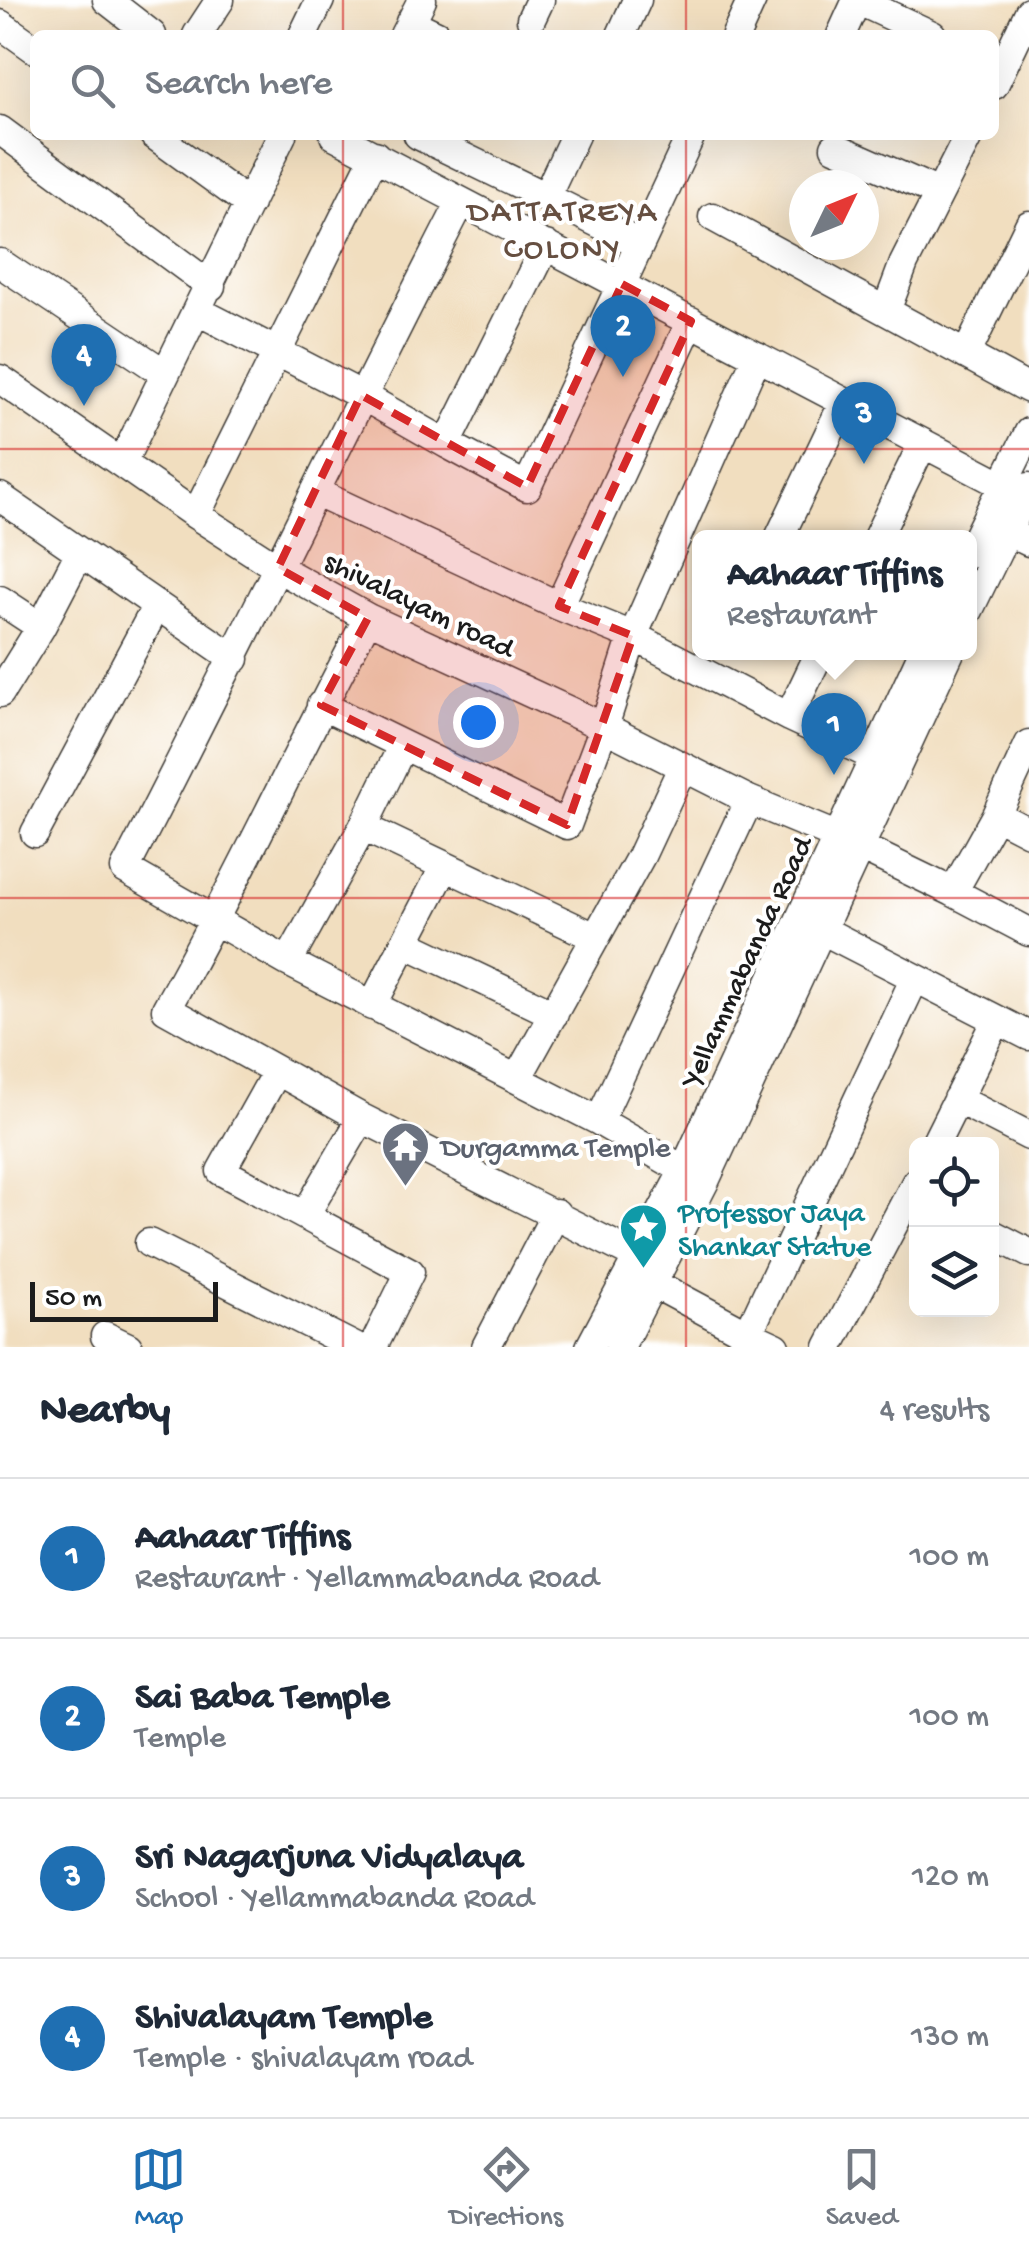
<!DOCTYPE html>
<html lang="en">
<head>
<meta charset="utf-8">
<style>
  :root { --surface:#fff; --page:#f2f2f3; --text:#1f2937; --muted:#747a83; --line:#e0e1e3; --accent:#1f6fb2 }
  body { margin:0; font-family:"Gochi Hand",sans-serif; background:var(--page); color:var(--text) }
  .controls { position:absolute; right:30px; bottom:30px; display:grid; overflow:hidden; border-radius:15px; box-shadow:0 10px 40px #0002 }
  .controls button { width:90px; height:90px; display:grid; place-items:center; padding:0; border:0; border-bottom:2px solid var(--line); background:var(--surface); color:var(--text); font:50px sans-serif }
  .compass { position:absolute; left:789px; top:170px; width:90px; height:90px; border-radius:50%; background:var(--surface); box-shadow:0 10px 40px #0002; rotate:47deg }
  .scale { position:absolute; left:30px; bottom:25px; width:188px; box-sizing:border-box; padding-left:10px; border:5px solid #1c1c1c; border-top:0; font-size:28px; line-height:35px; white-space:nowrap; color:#1c1c1c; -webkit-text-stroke:8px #fff; paint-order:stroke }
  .you { position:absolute; left:478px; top:722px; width:35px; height:35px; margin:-25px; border:8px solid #fff; border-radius:50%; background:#1a73e8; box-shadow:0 0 0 15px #1a73e833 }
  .badge { display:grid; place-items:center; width:65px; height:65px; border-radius:50%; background:var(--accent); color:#fff; font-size:32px; font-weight:700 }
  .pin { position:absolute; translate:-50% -82px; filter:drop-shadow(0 2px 5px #0008) }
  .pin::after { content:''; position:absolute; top:52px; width:35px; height:30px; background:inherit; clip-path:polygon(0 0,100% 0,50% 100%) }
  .popup { position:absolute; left:692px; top:530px; width:285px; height:130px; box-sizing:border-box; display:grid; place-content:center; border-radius:15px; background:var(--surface); filter:drop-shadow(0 2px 8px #0005); font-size:32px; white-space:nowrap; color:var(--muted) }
  .popup b { font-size:38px; color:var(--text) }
  .popup::after { content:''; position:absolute; left:50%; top:100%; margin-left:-20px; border:20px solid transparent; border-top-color:var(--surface) }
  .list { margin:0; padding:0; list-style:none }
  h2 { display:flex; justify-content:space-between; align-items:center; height:130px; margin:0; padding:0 40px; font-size:42px }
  h2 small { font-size:32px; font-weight:400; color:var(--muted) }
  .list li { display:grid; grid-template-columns:65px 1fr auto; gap:30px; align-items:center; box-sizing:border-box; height:160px; padding:0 40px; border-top:2px solid var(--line) }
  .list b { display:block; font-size:38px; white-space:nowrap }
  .list p { margin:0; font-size:32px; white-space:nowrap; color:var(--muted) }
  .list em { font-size:32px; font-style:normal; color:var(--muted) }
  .icon { flex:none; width:55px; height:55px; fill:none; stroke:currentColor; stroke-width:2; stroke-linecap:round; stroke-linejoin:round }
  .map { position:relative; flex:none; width:1029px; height:1347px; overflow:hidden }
  .search { position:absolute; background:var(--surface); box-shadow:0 10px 40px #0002; left:30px; right:30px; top:30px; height:110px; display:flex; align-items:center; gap:25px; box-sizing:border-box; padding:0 35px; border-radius:15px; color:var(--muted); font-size:38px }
  .sheet { height:770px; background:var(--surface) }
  nav { display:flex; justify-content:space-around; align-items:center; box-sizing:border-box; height:140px; border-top:2px solid var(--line); background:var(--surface); font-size:28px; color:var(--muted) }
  nav a { display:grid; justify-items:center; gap:5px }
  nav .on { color:var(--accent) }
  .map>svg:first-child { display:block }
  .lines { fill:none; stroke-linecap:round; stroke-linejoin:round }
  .minor-casing { stroke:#3c3934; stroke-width:31 }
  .minor { stroke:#fff; stroke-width:28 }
  .marked { fill:#d62828; fill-opacity:0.2; stroke:#d62828; stroke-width:8; stroke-dasharray:20 12; stroke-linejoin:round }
  .grid { fill:none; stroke:#d62828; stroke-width:2.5; stroke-opacity:0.55 }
  .labels { text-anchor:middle; stroke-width:8; stroke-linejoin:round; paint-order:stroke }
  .street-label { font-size:30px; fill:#1c1c1c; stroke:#fff }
  .worship-label { font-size:30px; fill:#5b616d; stroke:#fff; text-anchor:start }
  .culture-label { font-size:30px; fill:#0d838f; stroke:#fff; text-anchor:start }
  .neighbourhood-label { font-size:32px; letter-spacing:2.5px; fill:#664f41; stroke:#fff }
</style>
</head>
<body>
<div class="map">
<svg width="1029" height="1347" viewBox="0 0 1029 1347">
  <rect width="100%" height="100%" fill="#fff"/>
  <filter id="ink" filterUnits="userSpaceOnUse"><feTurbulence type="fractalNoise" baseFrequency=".01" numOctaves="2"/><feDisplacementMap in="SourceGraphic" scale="20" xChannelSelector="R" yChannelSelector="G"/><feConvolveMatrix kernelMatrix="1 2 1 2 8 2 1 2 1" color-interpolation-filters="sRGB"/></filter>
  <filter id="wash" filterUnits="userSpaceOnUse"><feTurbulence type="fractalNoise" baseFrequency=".0048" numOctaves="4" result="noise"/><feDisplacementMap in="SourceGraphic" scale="40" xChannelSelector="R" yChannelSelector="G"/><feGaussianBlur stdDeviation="2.25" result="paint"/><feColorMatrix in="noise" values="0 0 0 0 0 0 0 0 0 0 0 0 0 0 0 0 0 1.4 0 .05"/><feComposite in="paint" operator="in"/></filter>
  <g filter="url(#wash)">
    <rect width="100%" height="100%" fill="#f1debf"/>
  </g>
  <g filter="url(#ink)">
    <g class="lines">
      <defs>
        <path id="minor" d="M107 0 152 35
          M857 0 932 35
          M531 19 540 0
          M410 22 437 35
          M0 24 35 49
          M197 35 220 0
          M303 35 320 0
          M404 35 422 0
          M621 35 637 0
          M736 35 752 0
          M841 35 857 0
          M994 85 1029 12
          M0 130 211 286
          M154 135 249 204
          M334 135 1024 496
          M418 135 546 197 575 135
          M835 147 939 193
          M546 197 640 244
          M461 202C347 423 240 648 125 869L288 962 599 1121 684 1170
          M713 217 1029 389
          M546 245 447 444 527 487 691 135
          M0 263 164 373
          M198 311 361 395 447 444
          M886 311 904 263 969 135
          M966 355 1029 225
          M0 379 196 515 278 568 368 618 604 727 749 800 848 841 953 892
          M122 463 282 135
          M317 493 559 606 633 636 789 717 875 757
          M0 497 235 659
          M196 515 375 155
          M990 523 1029 542
          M779 538 844 402
          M877 538 923 443
          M969 553 1029 432
          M0 600 41 627
          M559 606 691 321
          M969 610 1029 487
          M368 618C299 747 238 881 166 1009L362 1118 638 1257
          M0 693 41 627 79 554
          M321 705 567 825 604 727 633 636 757 356
          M789 717 820 652
          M1029 744 996 815 953 892 1029 932
          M996 815 1029 832
          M363 827 403 745
          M35 833 156 607
          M822 930 1029 1036
          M405 943 554 1014
          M288 962 363 827 595 937
          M372 1006 445 866
          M277 1071 221 1171 410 1272 373 1347
          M517 1079 641 856 682 768
          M957 1099 1029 1136
          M599 1121 749 800
          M935 1144 997 1020
          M305 1215 362 1118
          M992 1234 1029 1253
          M149 1243 355 1347
          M636 1274 748 1334
          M105 1336 128 1347
          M486 1347 556 1213
          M590 1347 684 1170 923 652
          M620 1347 705 1181 950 652
          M776 1347 748 1334 914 980
          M829 1347 916 1182"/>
      </defs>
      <!-- minor casing -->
      <use href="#minor" class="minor-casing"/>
      <!-- minor -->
      <use href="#minor" class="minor"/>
    </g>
  </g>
  <!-- marked area -->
  <path class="marked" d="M622 284 691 321 559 606 633 636 567 825 321 705 368 618 278 568 361 395 527 487Z"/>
  <!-- grid -->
  <path class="grid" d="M343 0V35M686 0V35M343 135V1347M686 135V1347M0 449H1029M0 898H1029"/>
  <!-- icons -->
  <defs>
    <symbol id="temple-pin" viewBox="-11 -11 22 30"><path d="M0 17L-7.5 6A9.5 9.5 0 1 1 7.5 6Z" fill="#6b7280" stroke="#fff"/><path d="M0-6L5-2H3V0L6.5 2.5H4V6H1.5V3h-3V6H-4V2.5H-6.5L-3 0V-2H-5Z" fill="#fff"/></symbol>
    <symbol id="sight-pin" viewBox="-11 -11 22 30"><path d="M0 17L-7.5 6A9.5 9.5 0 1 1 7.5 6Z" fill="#0f9aa8" stroke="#fff"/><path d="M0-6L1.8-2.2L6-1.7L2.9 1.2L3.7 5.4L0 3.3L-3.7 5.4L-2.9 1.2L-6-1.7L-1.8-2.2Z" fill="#fff"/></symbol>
  </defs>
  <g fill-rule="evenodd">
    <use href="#temple-pin" x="378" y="1118" width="55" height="75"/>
    <use href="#sight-pin" x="616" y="1200" width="55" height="75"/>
  </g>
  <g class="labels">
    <!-- street labels -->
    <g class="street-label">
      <text transform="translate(420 603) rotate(26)" y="10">shivalayam road</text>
      <text transform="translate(745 961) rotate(-65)" y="10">Yellammabanda Road</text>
    </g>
    <!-- worship labels -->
    <g class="worship-label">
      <text x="441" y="1156">Durgamma Temple</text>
    </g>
    <!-- culture labels -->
    <g class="culture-label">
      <text x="678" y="1221">Professor Jaya<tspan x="678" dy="34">Shankar Statue</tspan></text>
    </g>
    <!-- neighbourhood labels -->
    <g class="neighbourhood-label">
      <text x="563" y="220">DATTATREYA<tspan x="563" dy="37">COLONY</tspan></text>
    </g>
  </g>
</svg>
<div class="controls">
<button><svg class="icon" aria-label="locate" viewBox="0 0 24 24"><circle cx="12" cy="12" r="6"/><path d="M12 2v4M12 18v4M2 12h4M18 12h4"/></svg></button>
<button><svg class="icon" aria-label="layers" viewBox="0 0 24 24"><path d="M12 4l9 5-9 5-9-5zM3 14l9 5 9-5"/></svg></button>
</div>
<svg class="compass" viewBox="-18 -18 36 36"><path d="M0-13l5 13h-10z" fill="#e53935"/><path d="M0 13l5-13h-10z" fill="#747a83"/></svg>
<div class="scale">50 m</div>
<div class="you"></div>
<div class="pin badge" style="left:834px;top:775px">1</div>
<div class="popup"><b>Aahaar Tiffins</b>Restaurant</div>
<div class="pin badge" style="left:623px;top:377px">2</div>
<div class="pin badge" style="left:864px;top:464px">3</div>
<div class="pin badge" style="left:84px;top:406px">4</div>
<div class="search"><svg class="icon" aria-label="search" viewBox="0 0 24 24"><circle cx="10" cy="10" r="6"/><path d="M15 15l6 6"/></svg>Search here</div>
</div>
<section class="sheet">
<h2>Nearby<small>4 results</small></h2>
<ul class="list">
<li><span class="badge">1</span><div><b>Aahaar Tiffins</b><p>Restaurant · Yellammabanda Road</p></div><em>100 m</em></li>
<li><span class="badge">2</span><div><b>Sai Baba Temple</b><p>Temple</p></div><em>100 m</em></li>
<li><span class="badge">3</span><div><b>Sri Nagarjuna Vidyalaya</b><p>School · Yellammabanda Road</p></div><em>120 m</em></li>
<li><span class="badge">4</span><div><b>Shivalayam Temple</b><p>Temple · shivalayam road</p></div><em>130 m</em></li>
</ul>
</section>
<nav>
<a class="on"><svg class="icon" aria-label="map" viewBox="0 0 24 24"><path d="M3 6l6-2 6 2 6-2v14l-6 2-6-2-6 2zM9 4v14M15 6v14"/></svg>Map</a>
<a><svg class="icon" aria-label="directions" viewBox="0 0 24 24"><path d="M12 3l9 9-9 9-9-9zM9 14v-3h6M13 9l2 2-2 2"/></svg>Directions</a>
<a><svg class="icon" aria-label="saved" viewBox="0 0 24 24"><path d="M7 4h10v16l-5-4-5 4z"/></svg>Saved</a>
</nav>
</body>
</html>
